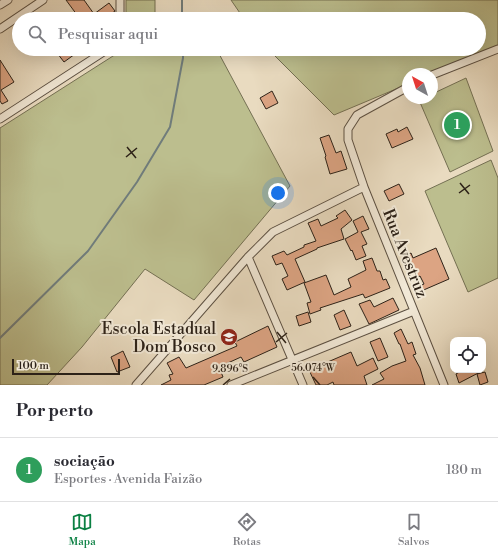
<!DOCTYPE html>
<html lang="pt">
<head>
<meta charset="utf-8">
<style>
  :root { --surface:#fff; --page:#f2f2f3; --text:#2b2b33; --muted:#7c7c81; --line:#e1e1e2; --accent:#0b8043 }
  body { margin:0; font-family:"Libre Bodoni",serif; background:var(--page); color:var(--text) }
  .controls { position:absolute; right:12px; bottom:12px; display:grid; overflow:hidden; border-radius:8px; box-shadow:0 4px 16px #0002 }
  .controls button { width:36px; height:36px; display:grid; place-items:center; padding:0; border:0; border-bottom:1px solid var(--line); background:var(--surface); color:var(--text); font:20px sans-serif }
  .compass { position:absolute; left:402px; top:68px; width:36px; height:36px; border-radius:50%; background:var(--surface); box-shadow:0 4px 16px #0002; rotate:321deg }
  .scale { position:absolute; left:12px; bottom:10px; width:108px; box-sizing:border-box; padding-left:4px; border:2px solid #2d2218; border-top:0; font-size:11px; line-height:14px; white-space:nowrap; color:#2d2218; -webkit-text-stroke:3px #f1e8d6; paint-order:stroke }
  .you { position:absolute; left:278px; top:193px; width:14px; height:14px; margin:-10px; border:3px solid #fff; border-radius:50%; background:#1a73e8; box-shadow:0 0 0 6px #1a73e833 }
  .badge { display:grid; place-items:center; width:26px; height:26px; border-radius:50%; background:var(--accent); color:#fff; font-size:13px; font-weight:700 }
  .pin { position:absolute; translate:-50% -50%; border:2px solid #fff; box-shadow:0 1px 4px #0006 }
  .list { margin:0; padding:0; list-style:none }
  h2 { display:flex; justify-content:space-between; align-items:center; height:52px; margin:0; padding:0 16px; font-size:17px }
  h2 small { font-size:13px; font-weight:400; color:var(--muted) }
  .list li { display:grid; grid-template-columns:26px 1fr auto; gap:12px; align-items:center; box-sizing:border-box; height:64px; padding:0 16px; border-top:1px solid var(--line) }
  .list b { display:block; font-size:15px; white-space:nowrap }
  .list p { margin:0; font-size:13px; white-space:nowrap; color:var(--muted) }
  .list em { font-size:13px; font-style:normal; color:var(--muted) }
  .icon { flex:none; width:22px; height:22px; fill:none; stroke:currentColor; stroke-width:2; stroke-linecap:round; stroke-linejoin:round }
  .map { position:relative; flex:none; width:498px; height:385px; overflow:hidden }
  .search { position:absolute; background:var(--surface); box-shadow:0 4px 16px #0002; left:12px; right:12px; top:12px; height:44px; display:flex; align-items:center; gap:10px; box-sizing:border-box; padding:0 14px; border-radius:22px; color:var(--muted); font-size:15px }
  .sheet { height:116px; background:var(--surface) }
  nav { display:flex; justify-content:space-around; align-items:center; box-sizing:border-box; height:56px; border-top:1px solid var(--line); background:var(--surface); font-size:11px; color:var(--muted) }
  nav a { display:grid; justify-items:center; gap:2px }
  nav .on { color:var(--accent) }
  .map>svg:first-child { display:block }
  .green { fill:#bcbe8e; stroke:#747053 }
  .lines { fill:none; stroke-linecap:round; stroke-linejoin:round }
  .stream { stroke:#707c7b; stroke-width:2 }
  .building { fill:#dca483; stroke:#2d2218 }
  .street-casing { stroke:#5c5042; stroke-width:9 }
  .street { stroke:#f1e8d6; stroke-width:7 }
  .ticks { fill:none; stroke:#2d2218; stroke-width:1.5 }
  .labels { text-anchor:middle; stroke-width:4; stroke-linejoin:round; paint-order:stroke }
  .street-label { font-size:16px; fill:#2d2218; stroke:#f1e8d6 }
  .poi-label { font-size:16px; fill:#2d2218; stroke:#f1e8d6; text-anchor:end }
  .ticks-label { font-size:10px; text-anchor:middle; fill:#2d2218; stroke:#f1e8d6; stroke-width:4; stroke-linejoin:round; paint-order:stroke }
</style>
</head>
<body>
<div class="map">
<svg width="498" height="385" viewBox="0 0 498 385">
  <rect width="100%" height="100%" fill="#e9dbc0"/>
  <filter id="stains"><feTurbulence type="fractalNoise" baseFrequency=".005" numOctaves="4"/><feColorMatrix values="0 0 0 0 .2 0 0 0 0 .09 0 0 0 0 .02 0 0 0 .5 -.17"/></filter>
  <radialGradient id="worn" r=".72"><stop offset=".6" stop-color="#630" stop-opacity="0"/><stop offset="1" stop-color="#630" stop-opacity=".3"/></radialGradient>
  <!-- green -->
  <path class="green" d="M126 0H155V19H126Z
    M231 0H498V46L431 74H408V84L334 115 268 49H479V19H244Z
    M124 49 217 50 290 186 194 300 145 269 82 347 47 385H0V128Z
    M466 78 493 151 450 172 419 100 423 98H432V94Z
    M491 160 498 178V278L468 292 425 191Z"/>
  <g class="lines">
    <!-- stream -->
    <path class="stream" d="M182 19V0
      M0 338 88 251 137 182 170 127 183 58V49"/>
  </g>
  <!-- building -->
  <path class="building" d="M66 0H84L94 14 109 3 115 11 107 17 105 15 99 19H80Z
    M54 49H82L64 62Z
    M0 60 14 82 1 90 8 101 2 104 0 101Z
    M272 91 278 103 266 109 260 98Z
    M407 127 413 139 392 148 386 134 397 129 398 132Z
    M329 135 336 153 341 151 347 169 330 174 325 157 326 156 320 138Z
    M399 184 404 194 389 201 384 191Z
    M345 210 352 220 341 229 344 239 317 248V249L295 259 305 282 287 290 282 279 288 276 282 263 276 265 272 256 284 251 287 255 304 247V245L316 241 308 223 318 219 321 226 338 218 336 216Z
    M363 216 369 229 361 232 367 244 362 246 366 256 356 260 352 250 351 251 345 239 358 232 353 221Z
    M436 248 449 279 419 292 417 287 424 284 420 276 413 279 403 257 411 253 413 258Z
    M372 258 377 271H380L383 280 386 279 390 288 365 298 363 294 320 308 321 310 310 314 307 303 311 302 304 283 326 275 334 295 351 287 348 279 366 270 363 261Z
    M393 298 399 310 369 324 359 304 370 300 374 307Z
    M344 310 351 326 340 330 334 315Z
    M308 312 311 322 299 326 296 316Z
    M268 326 277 347 244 362 241 357 219 367 223 377 204 385H161L171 380 169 375 173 374 167 363 179 357 186 368 237 346 235 342Z
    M401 329 408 344 412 342 416 354 413 355 420 368 425 385H372L384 379 380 373 392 366 406 361 400 344H399L394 333Z
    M380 338 388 357 378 361 370 342Z
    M123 351 130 367 117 372 111 357Z
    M351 352 357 366 373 358 378 369 364 376 367 385H334L333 382 327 385H316L309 370Z
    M463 370H484L459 383 456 374Z
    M485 372 488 382 480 385 477 374Z"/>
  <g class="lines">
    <defs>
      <path id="street" d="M0 5 8 0
        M120 19V0
        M0 29 43 0
        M432 75 498 49
        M408 87 357 115 348 129V140L364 187 444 385
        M0 119 108 49
        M248 257 303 385
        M136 385 248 257 273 232 364 187
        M231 385 414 311"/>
    </defs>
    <!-- street casing -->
    <use href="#street" class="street-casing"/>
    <!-- street -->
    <use href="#street" class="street"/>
  </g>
  <!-- ticks -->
  <path class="ticks" d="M127 147 136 158M126 157 137 148M460 183 469 194M459 193 470 185M277 332 286 343M276 342 287 333M313 377 320 385M223 385 230 379"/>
  <!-- icons -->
  <defs>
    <symbol id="school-disc" viewBox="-11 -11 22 22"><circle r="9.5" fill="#8f2418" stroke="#f1e8d6"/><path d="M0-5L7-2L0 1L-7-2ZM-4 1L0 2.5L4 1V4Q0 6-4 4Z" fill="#fff"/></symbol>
  </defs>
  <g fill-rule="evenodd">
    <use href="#school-disc" x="219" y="327" width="20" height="20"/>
  </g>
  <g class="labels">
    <!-- street labels -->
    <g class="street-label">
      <text transform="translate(406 253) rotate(68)" y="6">Rua Avestruz</text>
    </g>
    <!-- poi labels -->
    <g class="poi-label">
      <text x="216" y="334">Escola Estadual<tspan x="216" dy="18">Dom Bosco</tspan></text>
    </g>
  </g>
  <g class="ticks-label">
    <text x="313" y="371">56.074°W</text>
    <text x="230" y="372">9.896°S</text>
  </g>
  <rect width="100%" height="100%" filter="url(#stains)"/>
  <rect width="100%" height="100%" fill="url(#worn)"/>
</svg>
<div class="controls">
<button><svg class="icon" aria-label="locate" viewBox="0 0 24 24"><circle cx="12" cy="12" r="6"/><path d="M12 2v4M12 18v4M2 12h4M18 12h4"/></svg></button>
</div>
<svg class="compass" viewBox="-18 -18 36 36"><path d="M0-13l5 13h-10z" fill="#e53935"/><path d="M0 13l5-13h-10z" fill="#7c7c81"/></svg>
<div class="scale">100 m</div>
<div class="you"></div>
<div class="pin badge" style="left:457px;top:125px;background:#2e9e5b">1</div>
<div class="search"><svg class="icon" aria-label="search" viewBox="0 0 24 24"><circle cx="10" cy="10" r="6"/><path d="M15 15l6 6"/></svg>Pesquisar aqui</div>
</div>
<section class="sheet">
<h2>Por perto<small></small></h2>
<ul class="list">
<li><span class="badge" style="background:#2e9e5b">1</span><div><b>sociação</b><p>Esportes · Avenida Faizão</p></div><em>180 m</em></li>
</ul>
</section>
<nav>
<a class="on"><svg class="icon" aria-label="map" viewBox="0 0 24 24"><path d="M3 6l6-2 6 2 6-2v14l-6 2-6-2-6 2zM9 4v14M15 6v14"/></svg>Mapa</a>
<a><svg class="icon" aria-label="directions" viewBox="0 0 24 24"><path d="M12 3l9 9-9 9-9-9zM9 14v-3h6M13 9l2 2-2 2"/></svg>Rotas</a>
<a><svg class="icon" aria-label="saved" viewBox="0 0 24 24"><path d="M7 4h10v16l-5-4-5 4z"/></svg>Salvos</a>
</nav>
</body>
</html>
